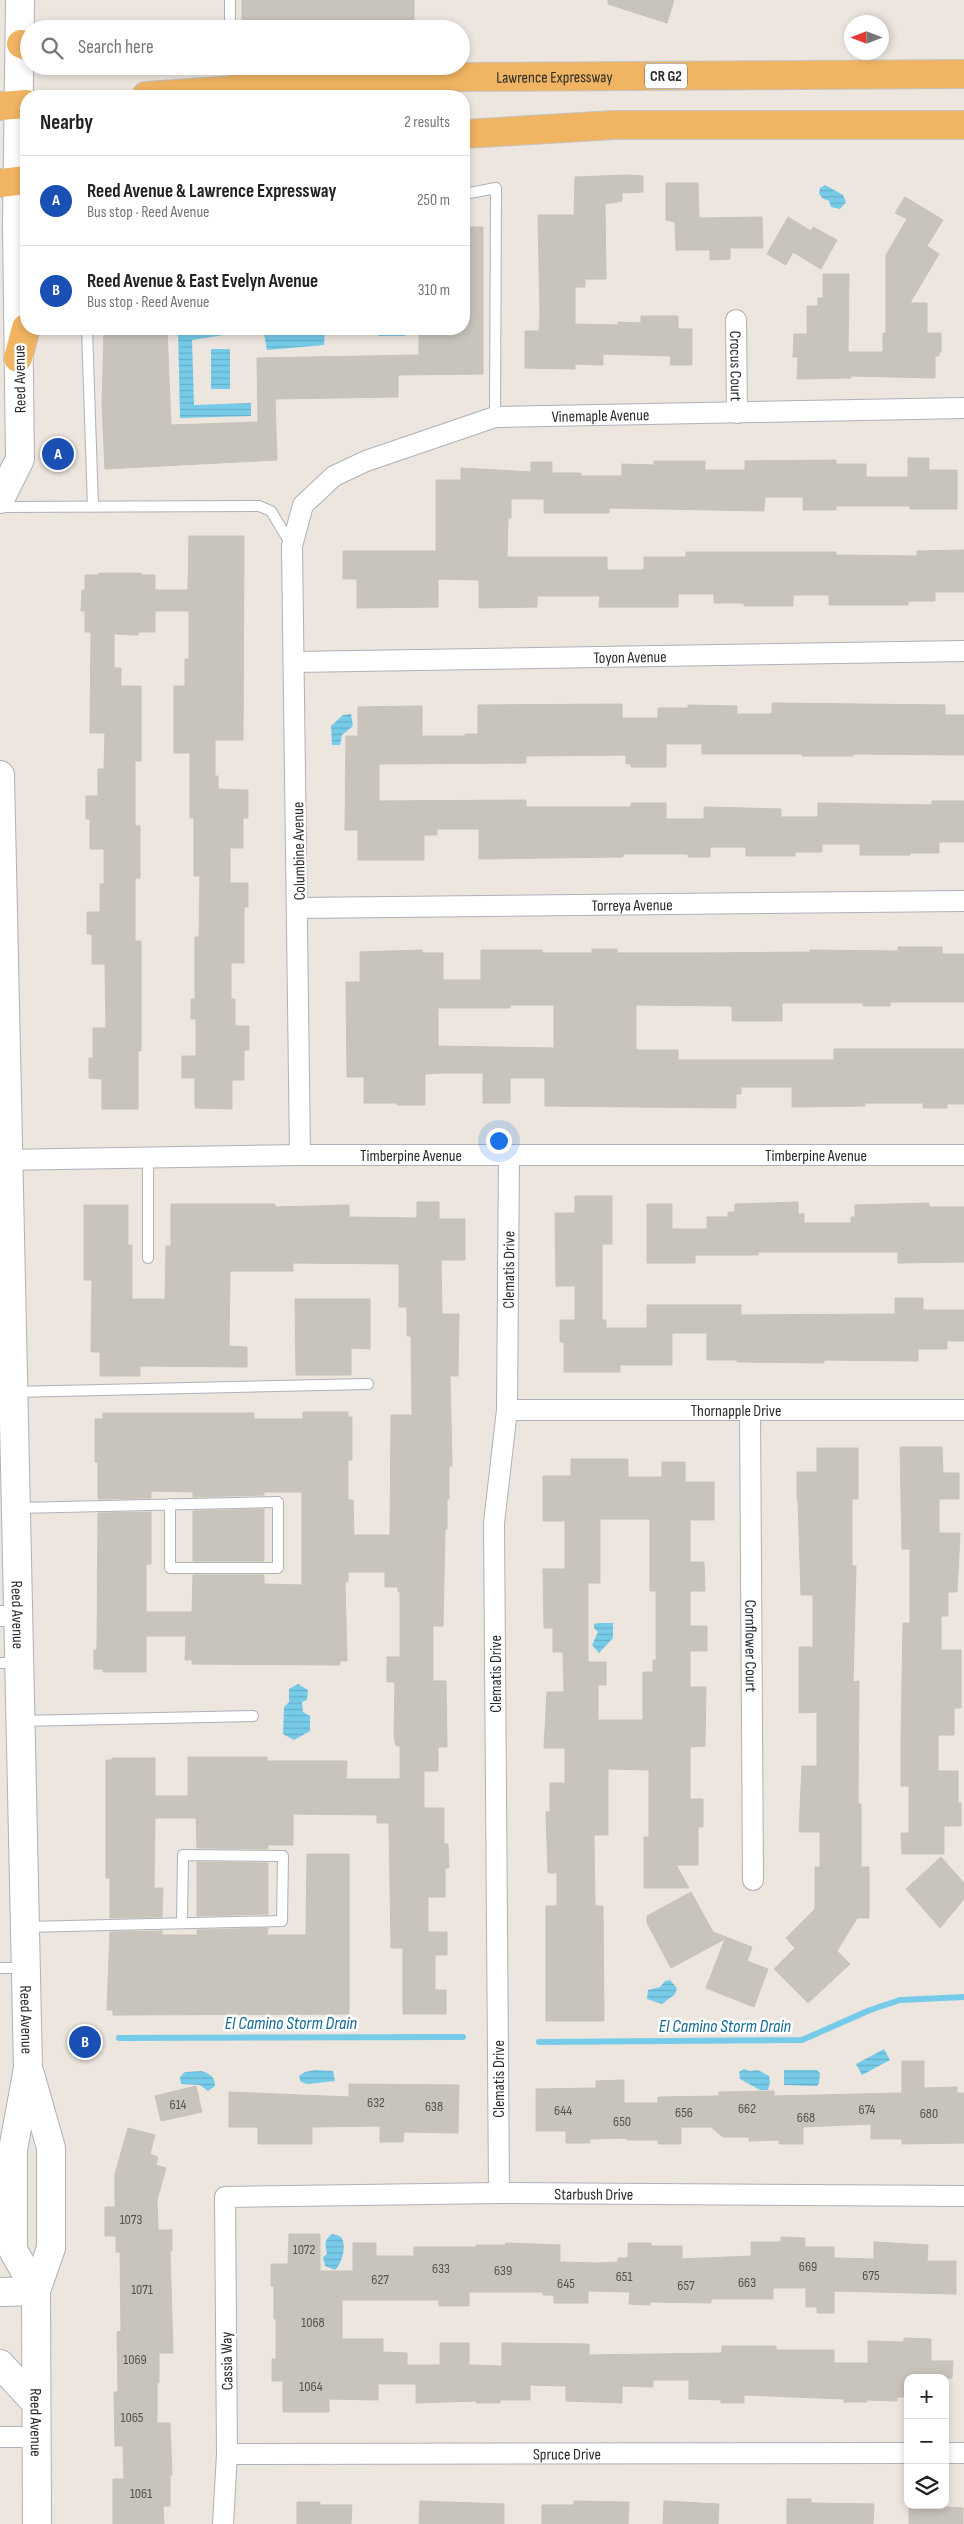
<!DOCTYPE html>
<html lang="en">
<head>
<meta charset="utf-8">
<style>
  :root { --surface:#fff; --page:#f6f6f6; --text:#222; --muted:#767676; --line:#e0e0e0; --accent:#4667f1 }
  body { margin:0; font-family:"Sofia Sans Condensed",sans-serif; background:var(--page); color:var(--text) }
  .controls { position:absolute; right:15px; bottom:15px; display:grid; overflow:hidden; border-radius:10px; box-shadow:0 2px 8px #0003 }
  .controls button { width:45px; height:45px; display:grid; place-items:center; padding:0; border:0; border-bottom:1px solid var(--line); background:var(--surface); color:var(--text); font:25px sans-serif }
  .compass { position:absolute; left:844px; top:15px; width:45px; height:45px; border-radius:50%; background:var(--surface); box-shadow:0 2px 8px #0003; rotate:270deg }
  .you { position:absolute; left:498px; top:1140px; width:18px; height:18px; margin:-12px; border:4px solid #fff; border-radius:50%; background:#1a73e8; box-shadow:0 0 0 8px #1a73e833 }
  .badge { display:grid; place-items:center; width:32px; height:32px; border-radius:50%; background:var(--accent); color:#fff; font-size:16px; font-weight:700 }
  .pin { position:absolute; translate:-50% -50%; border:2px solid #fff; box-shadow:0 1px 5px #0006 }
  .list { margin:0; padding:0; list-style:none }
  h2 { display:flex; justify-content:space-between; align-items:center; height:65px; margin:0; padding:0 20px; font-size:21px }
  h2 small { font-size:16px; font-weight:400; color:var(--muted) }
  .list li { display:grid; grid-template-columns:32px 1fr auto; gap:15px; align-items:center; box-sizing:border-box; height:90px; padding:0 20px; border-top:1px solid var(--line) }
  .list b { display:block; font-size:19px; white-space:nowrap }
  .list p { margin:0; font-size:16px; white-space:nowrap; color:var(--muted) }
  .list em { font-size:16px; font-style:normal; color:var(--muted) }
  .icon { flex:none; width:28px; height:28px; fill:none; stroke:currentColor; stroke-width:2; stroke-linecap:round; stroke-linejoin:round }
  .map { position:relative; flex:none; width:964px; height:2524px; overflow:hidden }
  .search { position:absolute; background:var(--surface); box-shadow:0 2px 8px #0003; left:20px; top:20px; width:450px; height:55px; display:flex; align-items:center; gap:12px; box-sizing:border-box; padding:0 18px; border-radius:28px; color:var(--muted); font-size:19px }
  .panel { position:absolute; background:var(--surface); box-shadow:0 2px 8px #0003; left:20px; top:90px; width:450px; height:245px; border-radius:20px }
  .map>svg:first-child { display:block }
  .water { fill:url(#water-rules) }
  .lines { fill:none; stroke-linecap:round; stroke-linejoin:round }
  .stream { stroke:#76cbe9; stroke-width:6 }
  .building { fill:#c8c4bc; stroke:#c8c2b8; fill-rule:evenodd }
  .service-casing { stroke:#aeb1bb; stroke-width:12 }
  .minor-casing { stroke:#aeb1bb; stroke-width:22 }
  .secondary-casing { stroke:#aeb1bb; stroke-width:30 }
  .trunk-casing { stroke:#c4c4c4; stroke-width:30 }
  .service { stroke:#fff; stroke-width:10 }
  .minor { stroke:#fff; stroke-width:20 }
  .secondary { stroke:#fff; stroke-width:28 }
  .trunk { stroke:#f0b462; stroke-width:28 }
  .labels { text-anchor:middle; stroke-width:5; stroke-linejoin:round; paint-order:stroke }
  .number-label { font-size:14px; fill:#52514f }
  .shield { fill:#fff; stroke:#6b6b6b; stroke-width:1 }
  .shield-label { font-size:15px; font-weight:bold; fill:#2b2b2b }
  .street-label { font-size:16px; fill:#2b2b2b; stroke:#fff }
  .water-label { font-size:18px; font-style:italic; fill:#146b97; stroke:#fff }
</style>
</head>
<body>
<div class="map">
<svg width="964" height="2524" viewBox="0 0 964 2524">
  <defs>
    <pattern id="water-rules" width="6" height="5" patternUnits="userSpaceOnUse" patternTransform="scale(1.25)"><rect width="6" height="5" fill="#76cbe9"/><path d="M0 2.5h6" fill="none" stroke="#66aec8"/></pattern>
  </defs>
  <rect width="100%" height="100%" fill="#ece6de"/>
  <!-- water -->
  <path class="water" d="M825 185 843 195 846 202 840 209 831 207 829 201 822 198 819 193 820 188Z
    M178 329H325L324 345 267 350 263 329 192 340 194 405 251 403V416L180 418Z
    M373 329H406L405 336H379Z
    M211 349H230V389H211Z
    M351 714 353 726 342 735 340 745H332L331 726 343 715Z
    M598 1623H613V1638L599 1653 592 1645 598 1632 594 1628V1624Z
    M298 1684 308 1690 307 1700 302 1702 303 1712 310 1716V1731L294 1740 283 1734 284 1707 289 1702V1689Z
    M670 1980 677 1988 675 1994 662 2004 647 1999 648 1990 660 1987 665 1981Z
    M884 2049 890 2060 862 2075 856 2064Z
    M744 2069 750 2071 758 2070 769 2076 770 2082 768 2090H760L740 2079 739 2072Z
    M315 2070 333 2071 335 2081 308 2084 301 2082 299 2076 305 2072Z
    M784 2070H817L820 2073 819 2083 817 2086 784 2085Z
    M202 2071C210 2074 215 2077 215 2086L208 2091 200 2085 181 2084 180 2077 185 2072Z
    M332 2234C333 2234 339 2236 340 2236 348 2243 342 2264 335 2270L325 2266 323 2257 327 2254C325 2244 324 2240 332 2234Z"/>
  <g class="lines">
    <!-- stream -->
    <path class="stream" d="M119 2038 463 2037
      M539 2042 802 2040 870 2010 900 2000 964 1997"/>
  </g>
  <!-- building -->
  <path class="building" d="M242 0H414V25L242 21Z
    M608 0H674L667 23 608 4Z
    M626 175 643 176V192L622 193V201L605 204 606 279H585V287H575V324L618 325V322L641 323V316H678V329H692V365H670L671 356 603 354V365L575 364V369L525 368V331H539L540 317 538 215H574L575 177Z
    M666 183H698L699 218 762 217 763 248H730V259L710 260V250H676L675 222 666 220Z
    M905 197 943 220 927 246 939 254 910 303H927V333H941V352H939V356H935V378L851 376V378L797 379 798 357H793L794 334H807V306H818V298H823V274H849L848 352H883V333H886V255L907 219 895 213Z
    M788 217 811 231 813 227 837 240 821 269 793 252 786 265 767 254Z
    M466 227H483V374L398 375V397L275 399 277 460 105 469 102 403 104 333H125V329H167L171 425 258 422 257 358 419 355V329H466Z
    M908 458H929V470H957V509H910V506H836V510H803V497H765L764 511 609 508V513H544V499H511V518H508L507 557H607V570H644V557H686V552H836V555L917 556V551L964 550V592H935V601H908V605H829V595H793V606H744V603H714V594H678V607H599L600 596H537V607L479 608V580L438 579V607L357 608V579H343V551H436V480H461V468L531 472V462H552V473H581V476H622V464L654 465V461H705V470H745V461L836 460V464H866V477H908Z
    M189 536H244L243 740H215V776H218V789L248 790V818H243V848H230V883H248V907H244V963H231V999H235V1026H249V1050H244V1080H232V1109L195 1108V1078H182V1056H196V1019H191V999H195V937H199L200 876H194V818H190V753H174V686H185V659H189V611H155V632H138V635L114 634V668H121V686H141V761H135V826H140V878H135V941H141V1051H138V1109H102V1079L89 1078V1058H93V1028H106L105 964H92V934H87V912H100V884H104V849H90V819H86V796H98V769H104L105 733H90L91 632H85V611H81L82 590H85V575H99V573H141V575H155V590H188Z
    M772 703 945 705V715H964V755L853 754V756H802V754H702V744H666V767H631V764H626V755L526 756V763L379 764V801L526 800V807H631V803H666V819H704V807L781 809V817H818V803L932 805V801H964V842H939V853H910V855H860V844H822V852H795V856H746V847H710V857H688V854H623V857L479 859V829H437V835H424V860H358V830H345L346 736H358V707L422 706V736H465V734H478V705L622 704V718H658V708H688V705L737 706V714H772Z
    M898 947H942V954H964V1002H890V1006H863V1003H782V1021H732V1006L636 1005V1050H678V1060H834V1049H964V1104H947V1108H923V1103H865V1106L792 1107V1087H741V1094H736V1108L545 1106V1078H510V1103H483V1073H440L425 1074V1105H397V1103H364V1077H347L346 982H360V952L422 950V953H443V980H481V950H542V953H592V949H617V953H702L810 952V950L898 951ZM510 1005H554V1048L438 1046V1008H510Z
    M575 1196H612V1244H602V1320H606V1328H647V1305H741V1315L895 1314V1298H923V1310H964V1341H947V1349H918V1361L824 1360V1363L737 1362V1360H707V1333H672V1365H620V1372H564V1342H560V1320H575V1286H556L555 1213H575Z
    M417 1202H439V1219H465V1260H441L442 1314H459L458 1376H450L452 1466H449V1499H447V1529H445L443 1626H433V1681H446L447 1747H438V1771H424V1808H444V1844H448L449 1868H445V1897H428V1932H447V1955H435V1990H446V2014H403V1948H391L389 1823H377V1815L293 1814V1845H268V1849L197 1848 196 1818H155L154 1888H163L162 1917 110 1918V1878H106V1760H112V1758H155V1796H188V1757H267V1761H347L346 1779H400V1746H396L394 1736 395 1682H387V1657H400V1592H398V1587H385V1572H348V1582H345L347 1661H340V1665L192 1664V1660H185L186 1636H146V1672H103V1669H94V1650H97L98 1513 151 1512V1564H146V1612H192L193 1575H264V1584L302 1585V1492H264V1495L193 1497V1492L151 1491V1498L98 1499V1462H95V1419H103V1413H254V1419H303V1412H348V1417H352V1460H348V1500H353L354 1535H390L391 1415H412L411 1336H407V1307H399V1264L293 1263V1271H230L229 1346 247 1347V1367L140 1366V1376H100V1352H91L92 1280H84V1205H128V1245H132V1299H165L166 1246H171V1204H275V1207L349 1205V1217L417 1218Z
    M798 1202V1214H804V1223H851V1217H855V1205L929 1203V1207H964V1262L898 1263V1252H758V1255H695V1263H647V1204H672V1229H707V1217H728V1212H735V1204Z
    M295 1299H370V1349L351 1348V1375H296Z
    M900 1447H942L943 1473H959V1499H939V1533H960L957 1592H948V1616H941V1650H961V1708H954V1735H938V1771H958V1803H961V1826H944V1854H902L901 1833H909V1786H901V1742L903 1623H910V1549H902Z
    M817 1448H858V1499H852V1566H856L853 1682 859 1681 858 1804H861V1867H869V1918H857L837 1951 850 1964 808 2003 774 1969 795 1948 786 1938 815 1909V1867H820V1832H799L802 1766H817V1712L799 1713V1647H813V1595H801L798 1500H797V1472H817Z
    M571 1459H628V1477H662V1462H685V1482H714V1520H690V1562H704L705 1591H690V1626H707V1651H690V1687H706L705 1746 690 1747V1799H703V1827H698V1865H676L689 1888H644V1837H649V1770L608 1769V1835H594L595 1906H603L604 2021H546V1906H557V1873H548L546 1812H550V1783H565V1748H544L547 1692H564L563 1652H553V1628H544L543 1569H565V1521H543V1476H571ZM600 1519H650V1591H656V1660H653V1672H643V1720H598V1685H606V1662H588V1583H600Z
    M264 1509V1561H193V1511Z
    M307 1854H349V2014L113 2015V2010H107L110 1932 162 1931V1935H197V1930L268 1928 267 1935H306Z
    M941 1857 964 1883V1899L940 1928 906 1889Z
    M197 1862 268 1863V1914L197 1916Z
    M691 1892 713 1932 752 1947 747 1961 768 1969 754 2007 706 1988 725 1939 671 1968 647 1923V1916Z
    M902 2061H924V2088L957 2087V2093H964V2143L902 2144V2139H871V2124L803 2127V2144H779V2140L749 2141V2137H723L711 2127H681V2144H658V2140H627V2138L590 2139V2143H566V2131H536V2089L596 2088V2081L624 2080V2103H658V2097L719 2096V2092L774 2091V2096L902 2093Z
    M349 2084 459 2085 458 2133 404 2132 403 2142H380V2126L312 2127V2144H258V2127H229V2092L349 2097Z
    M196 2086 202 2112 161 2121 155 2096Z
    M128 2128 155 2135 150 2154 158 2157 156 2165 166 2168 157 2200 158 2230H172V2251H170L173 2353H159V2383H157V2423H170L172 2475H170V2506H163L164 2524H113V2479H124L123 2446H115L114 2392H118L117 2332 121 2331 120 2252H116V2236H105V2207H115V2174Z
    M289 2234H320V2271H353V2243H376V2256H414V2247H476V2245H506V2243L560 2245V2262L599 2263 618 2262V2258H628V2243H651V2246H682V2259L751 2256V2242H781V2237L805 2238V2247H834V2258L874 2259V2242L928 2245 927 2261H956V2294L834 2291V2313H817V2307H806V2288H773V2299H711V2303L650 2302V2305L629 2304 630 2292 588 2291V2303H554V2295H543V2292H469V2306H439V2300H342V2339H383V2352L407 2353V2365H440V2343H469V2365L502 2366V2343L589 2344V2355L722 2353V2346H776V2350H834V2363H868V2341L904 2342V2338L931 2339V2361H953L952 2378H908V2397H897V2401L867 2400V2402H844V2399L744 2395V2403H721V2400L689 2399V2380H653V2387L622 2386V2403L566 2401V2386L530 2385V2400H500V2403H476V2401L416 2403V2384H378V2400L329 2399V2412H283V2381H272V2359H276V2319H274V2286H271V2264H288Z
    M787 2499H811V2503L874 2504 873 2524H787Z
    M420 2501 504 2504V2524H419Z
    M574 2501 629 2502 628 2524H542V2505H574Z
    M664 2501 719 2504 718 2524H663Z
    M297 2502H320V2505H352L351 2524H297Z
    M909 2505 963 2508V2524H909Z"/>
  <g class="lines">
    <defs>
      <path id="service" d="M230 0V19
        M464 194 496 188 495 417
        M87 329 93 507
        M0 507 259 506 271 511 292 546
        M148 1158V1258
        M13 1392 368 1384
        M18 1508 278 1502V1568H170V1504
        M0 1663H18
        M20 1721 253 1716
        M26 1927 282 1921 283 1856 183 1855 182 1922
        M0 1968H24"/>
      <g id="minor">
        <path id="s1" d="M736 320 737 413"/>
        <path id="s2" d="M295 662 964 651"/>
        <path id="s3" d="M298 908 964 901"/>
        <path id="s4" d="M300 1155 292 546 303 505 334 476 366 461 495 417 964 408"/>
        <path id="s5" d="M0 1160 300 1155H964"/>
        <path id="s6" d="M507 1410H964"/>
        <path id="s7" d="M750 1411 753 1880"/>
        <path d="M0 1616H17"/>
        <path id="s8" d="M499 2193 494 1523 507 1410 509 1156"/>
        <path d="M0 2437H37"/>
        <path d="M945 2453H964"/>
        <path id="s9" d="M227 2454 908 2453"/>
        <path id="s10" d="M223 2524 227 2454 225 2197 499 2193 964 2196"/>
      </g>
      <g id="secondary">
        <path d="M0 499 20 459 17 227 20 0"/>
        <path id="s11" d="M0 775 28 2068 13 2150V2250L36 2291"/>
        <path id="s12" d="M30 2074 51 2148V2248L36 2291 37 2524"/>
        <path d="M0 2292 36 2291"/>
        <path d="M0 2364 36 2403"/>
      </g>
      <g id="trunk">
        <path d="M21 44 29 47"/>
        <path d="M239 66 313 70"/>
        <path id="s13" d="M146 96 369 81 461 77 964 74"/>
        <path d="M0 106 26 104"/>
        <path d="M464 134 614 125H964"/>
        <path d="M0 183 26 180"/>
        <path d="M18 358 26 328"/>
      </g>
    </defs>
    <!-- service casing -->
    <use href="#service" class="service-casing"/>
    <!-- minor casing -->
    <use href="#minor" class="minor-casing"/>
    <!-- secondary casing -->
    <use href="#secondary" class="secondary-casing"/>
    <!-- trunk casing -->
    <use href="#trunk" class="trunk-casing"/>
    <!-- service -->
    <use href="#service" class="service"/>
    <!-- minor -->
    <use href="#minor" class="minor"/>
    <!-- secondary -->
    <use href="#secondary" class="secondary"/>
    <!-- trunk -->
    <use href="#trunk" class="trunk"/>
  </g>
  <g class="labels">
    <!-- number labels -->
    <g class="number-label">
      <text x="376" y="2107">632</text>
      <text x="178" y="2109">614</text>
      <text x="434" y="2111">638</text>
      <text x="747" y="2113">662</text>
      <text x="867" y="2114">674</text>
      <text x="563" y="2115">644</text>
      <text x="684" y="2117">656</text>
      <text x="929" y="2118">680</text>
      <text x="806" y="2122">668</text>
      <text x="622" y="2126">650</text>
      <text x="131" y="2224">1073</text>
      <text x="304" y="2254">1072</text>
      <text x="808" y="2271">669</text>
      <text x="441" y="2273">633</text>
      <text x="503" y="2275">639</text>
      <text x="871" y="2280">675</text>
      <text x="624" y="2281">651</text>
      <text x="380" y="2284">627</text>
      <text x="747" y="2287">663</text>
      <text x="566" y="2288">645</text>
      <text x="686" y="2290">657</text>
      <text x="142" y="2294">1071</text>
      <text x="313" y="2327">1068</text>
      <text x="135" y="2364">1069</text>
      <text x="311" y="2391">1064</text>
      <text x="132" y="2422">1065</text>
      <text x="141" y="2498">1061</text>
    </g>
    <!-- shield labels -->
    <rect class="shield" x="645" y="63.5" width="42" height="25" rx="4"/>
    <g class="shield-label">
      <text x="666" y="81">CR G2</text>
    </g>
    <!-- street labels -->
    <g class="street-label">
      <text dy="6" stroke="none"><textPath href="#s13" startOffset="409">Lawrence Expressway</textPath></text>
      <text dy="6" stroke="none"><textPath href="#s1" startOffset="46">Crocus Court</textPath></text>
      <text transform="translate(19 379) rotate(-91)" y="6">Reed Avenue</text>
      <text dy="6" stroke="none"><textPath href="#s4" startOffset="971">Vinemaple Avenue</textPath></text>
      <text dy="6" stroke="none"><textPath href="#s2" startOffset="335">Toyon Avenue</textPath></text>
      <text transform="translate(298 851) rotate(-91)" y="6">Columbine Avenue</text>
      <text dy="6" stroke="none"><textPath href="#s3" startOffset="334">Torreya Avenue</textPath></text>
      <text dy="6" stroke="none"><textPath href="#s5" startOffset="816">Timberpine Avenue</textPath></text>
      <text dy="6" stroke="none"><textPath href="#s5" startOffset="411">Timberpine Avenue</textPath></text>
      <text dy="6" stroke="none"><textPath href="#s8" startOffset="924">Clematis Drive</textPath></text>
      <text dy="6" stroke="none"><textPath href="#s6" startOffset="229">Thornapple Drive</textPath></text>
      <text dy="6" stroke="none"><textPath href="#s11" startOffset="840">Reed Avenue</textPath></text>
      <text dy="6" stroke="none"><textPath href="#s7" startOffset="235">Cornflower Court</textPath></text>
      <text transform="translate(495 1674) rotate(-90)" y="6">Clematis Drive</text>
      <text dy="6" stroke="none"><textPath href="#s11" startOffset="1245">Reed Avenue</textPath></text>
      <text transform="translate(498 2079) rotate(-90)" y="6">Clematis Drive</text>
      <text dy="6" stroke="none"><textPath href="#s10" startOffset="696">Starbush Drive</textPath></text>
      <text transform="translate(226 2361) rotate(-91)" y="6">Cassia Way</text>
      <text dy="6" stroke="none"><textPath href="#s12" startOffset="354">Reed Avenue</textPath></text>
      <text dy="6" stroke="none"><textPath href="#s9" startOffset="340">Spruce Drive</textPath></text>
    </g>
    <!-- water labels -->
    <g class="water-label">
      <text x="291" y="2029">El Camino Storm Drain</text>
      <text x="725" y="2032">El Camino Storm Drain</text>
    </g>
  </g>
</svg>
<div class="controls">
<button>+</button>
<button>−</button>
<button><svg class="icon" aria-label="layers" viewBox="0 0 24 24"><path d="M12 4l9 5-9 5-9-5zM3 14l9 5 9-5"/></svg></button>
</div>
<svg class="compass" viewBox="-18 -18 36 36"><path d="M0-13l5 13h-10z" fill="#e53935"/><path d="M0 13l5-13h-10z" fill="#767676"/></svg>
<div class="you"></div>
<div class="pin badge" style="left:58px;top:454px;background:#1a4fb4">A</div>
<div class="pin badge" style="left:85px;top:2042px;background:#1a4fb4">B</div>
<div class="search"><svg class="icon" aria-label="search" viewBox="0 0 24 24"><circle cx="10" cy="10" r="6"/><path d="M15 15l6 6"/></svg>Search here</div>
<section class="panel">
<h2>Nearby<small>2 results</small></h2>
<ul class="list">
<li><span class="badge" style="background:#1a4fb4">A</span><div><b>Reed Avenue &amp; Lawrence Expressway</b><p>Bus stop · Reed Avenue</p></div><em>250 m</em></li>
<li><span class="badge" style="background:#1a4fb4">B</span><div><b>Reed Avenue &amp; East Evelyn Avenue</b><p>Bus stop · Reed Avenue</p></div><em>310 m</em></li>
</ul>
</section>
</div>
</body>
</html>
